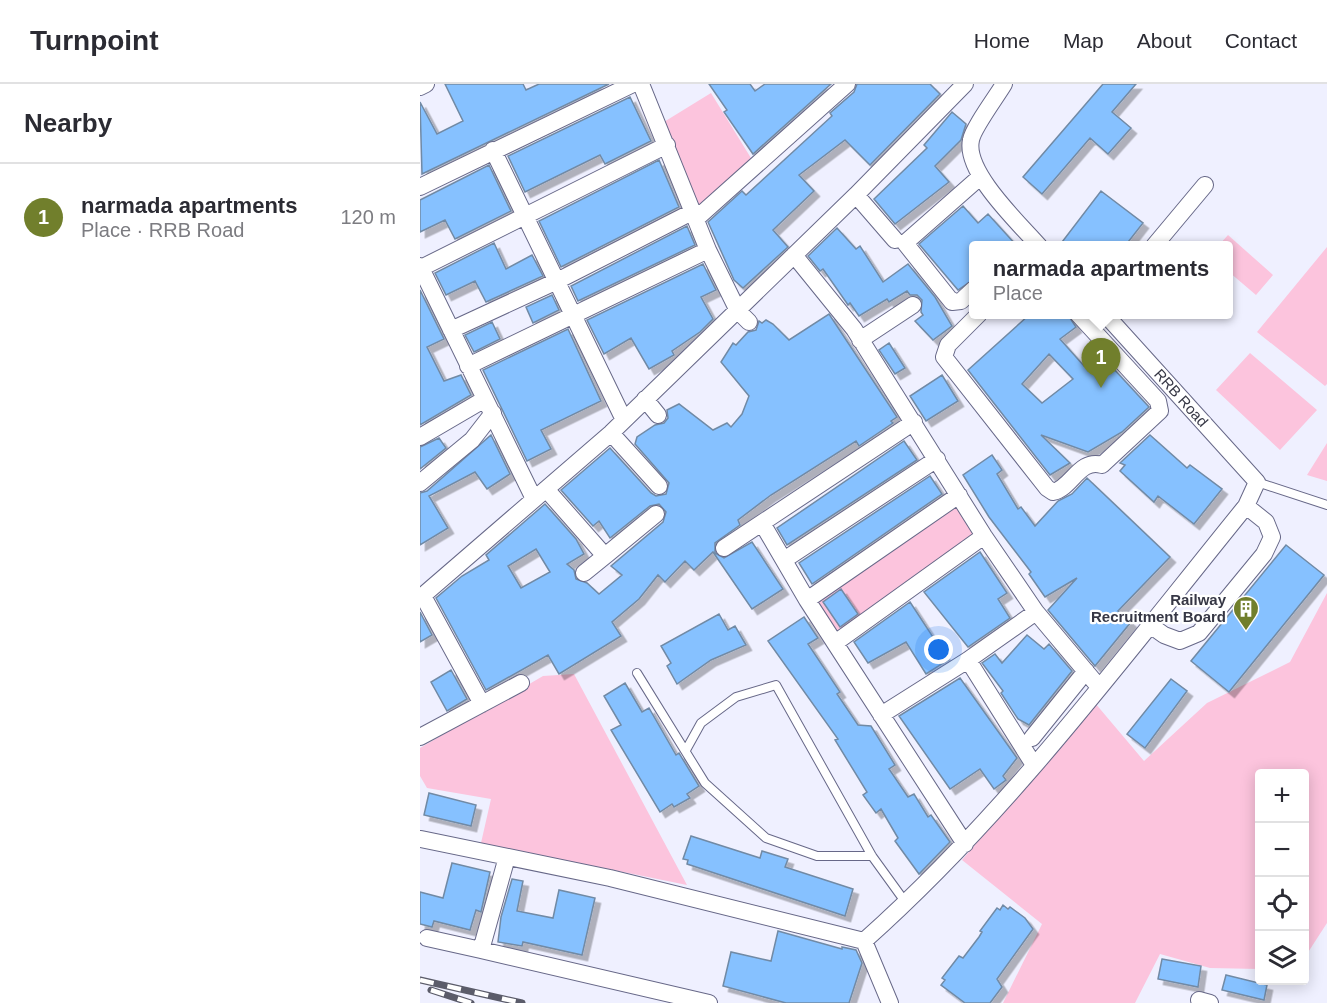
<!DOCTYPE html>
<html lang="en">
<head>
<meta charset="utf-8">
<style>
  :root { --surface:#fff; --page:#f7f7f7; --text:#2b2b33; --muted:#7c7c81; --line:#e1e1e2; --accent:#717f2c }
  body { margin:0; font-family:Arial,sans-serif; background:var(--page); color:var(--text) }
  .controls { position:absolute; right:18px; bottom:18px; display:grid; overflow:hidden; border-radius:6px; box-shadow:0 3px 15px #0003 }
  .controls button { width:54px; height:54px; display:grid; place-items:center; padding:0; border:0; border-bottom:2px solid var(--line); background:var(--surface); color:var(--text); font:30px sans-serif }
  .you { position:absolute; left:519px; top:566px; width:21px; height:21px; margin:-15px; border:4px solid #fff; border-radius:50%; background:#1a73e8; box-shadow:0 0 0 9px #1a73e833 }
  .badge { display:grid; place-items:center; width:39px; height:39px; border-radius:50%; background:var(--accent); color:#fff; font-size:20px; font-weight:700 }
  .pin { position:absolute; translate:-50% -50px; filter:drop-shadow(0 2px 3px #0008) }
  .pin::after { content:''; position:absolute; top:32px; width:21px; height:18px; background:inherit; clip-path:polygon(0 0,100% 0,50% 100%) }
  .popup { position:absolute; left:549px; top:157px; width:264px; height:78px; box-sizing:border-box; display:grid; place-content:center; border-radius:6px; background:var(--surface); filter:drop-shadow(0 2px 4px #0005); font-size:20px; white-space:nowrap; color:var(--muted) }
  .popup b { font-size:22px; color:var(--text) }
  .popup::after { content:''; position:absolute; left:50%; top:100%; margin-left:-12px; border:12px solid transparent; border-top-color:var(--surface) }
  .list { margin:0; padding:0; list-style:none }
  h2 { display:flex; justify-content:space-between; align-items:center; height:78px; margin:0; padding:0 24px; font-size:26px }
  h2 small { font-size:20px; font-weight:400; color:var(--muted) }
  .list li { display:grid; grid-template-columns:39px 1fr auto; gap:18px; align-items:center; box-sizing:border-box; height:108px; padding:0 24px; border-top:2px solid var(--line) }
  .list b { display:block; font-size:22px; white-space:nowrap }
  .list p { margin:0; font-size:20px; white-space:nowrap; color:var(--muted) }
  .list em { font-size:20px; font-style:normal; color:var(--muted) }
  .icon { flex:none; width:33px; height:33px; fill:none; stroke:currentColor; stroke-width:2; stroke-linecap:round; stroke-linejoin:round }
  .map { position:relative; flex:none; width:907px; height:919px; overflow:hidden }
  header { display:flex; align-items:center; gap:36px; box-sizing:border-box; height:84px; padding:0 30px; background:var(--surface); border-bottom:2px solid var(--line) }
  header strong { font-size:28px }
  nav { display:flex; gap:33px; margin-inline-start:auto; font-size:21px }
  main { display:flex }
  aside { flex:1; background:var(--surface) }
  .map>svg:first-child { display:block }
  .green { fill:#fcc4dd }
  .building { fill:#86c1ff; stroke:#718aa5; stroke-width:1.5; fill-rule:evenodd; filter:url(#shadow) }
  .lines { fill:none; stroke-linecap:round; stroke-linejoin:round }
  .lane-casing { stroke:#676888; stroke-width:10 }
  .street-casing { stroke:#676888; stroke-width:18 }
  .lane { stroke:#fff; stroke-width:8 }
  .street { stroke:#fff; stroke-width:16 }
  .rail-casing { stroke:#5b5c6a; stroke-width:7 }
  .rail { stroke:#fff; stroke-width:4.5; stroke-dasharray:14; stroke-linecap:butt }
  .labels { text-anchor:middle; stroke-width:4.5; stroke-linejoin:round; paint-order:stroke }
  .street-label { font-size:15px; fill:#363745; stroke:#fff }
  .poi-label { font-size:15px; font-weight:bold; fill:#363745; stroke:#fff; text-anchor:end }
</style>
</head>
<body>
<header>
<strong>Turnpoint</strong>
<nav><a>Home</a><a>Map</a><a>About</a><a>Contact</a></nav>
</header>
<main>
<aside>
<h2>Nearby<small></small></h2>
<ul class="list">
<li><span class="badge">1</span><div><b>narmada apartments</b><p>Place · RRB Road</p></div><em>120 m</em></li>
</ul>
</aside>
<div class="map">
<svg width="907" height="919" viewBox="0 0 907 919">
  <defs>
    <filter id="shadow"><feDropShadow dx="5.5" dy="5.5" stdDeviation="0" flood-color="#0004"/></filter>
  </defs>
  <rect width="100%" height="100%" fill="#eff0ff"/>
  <!-- green -->
  <path class="green" d="M291 9 334 79 277 134 239 41Z
    M808 151 853 191 836 211 809 188 808 162 799 161Z
    M907 163V300L905 302 837 248Z
    M830 269 897 326 860 366 796 306Z
    M907 359V397L887 391Z
    M539 411 564 452 415 559 387 516Z
    M907 509V839L885 873 884 690H840L839 885 790 884 740 870 715 919H583L622 840 542 776 675 619 724 677 787 619 870 578Z
    M154 590 267 801 61 759 71 715 7 704 0 692V664L123 592Z"/>
  <!-- building -->
  <path class="building" d="M25 0H103L106 6 119 0H189L2 90 0 18 17 50 43 37Z
    M289 0H330L335 7 345 0H411L333 70 304 28 307 26Z
    M437 0H510L520 10 450 81 425 56 379 91 394 107 353 146 368 163 323 204 314 196 288 138 322 107 326 111 412 32 410 29 434 8Z
    M683 0H716L692 28 711 44 688 70 670 54 622 110 603 93Z
    M210 13 231 57 185 80 180 71 105 108 88 72Z
    M532 28 546 40 541 56 515 82 529 98 475 140 454 115 507 64 504 61Z
    M239 76 259 123 141 183 119 137Z
    M69 81 91 127 35 155 25 136 0 148V116Z
    M681 107 723 139 705 162H639Z
    M543 122 558 139 568 130 597 162H554V195L538 206 499 160Z
    M267 142 275 161 158 217 151 202Z
    M417 144 436 165 440 162 463 198 488 180 515 213 532 242 513 256 495 237 503 231 501 228 502 216 497 211H490L487 207 469 218 467 215 439 232 430 219 428 221 426 218 403 185 400 187 388 172Z
    M74 159 86 185 112 171 123 192 66 218 55 197 26 211 15 189Z
    M283 180 296 206 281 213 293 235 280 248 252 267 254 271 229 285 211 254 184 270 167 236Z
    M0 206 24 255 7 263 24 297 41 291 51 311 0 341Z
    M132 211 139 226 113 239 106 223Z
    M409 230 477 333 471 337 473 339 439 362 436 357 351 411 318 436 320 441 295 459V469L304 474 332 458 363 505 332 525 293 468 274 486 265 477 245 498 238 491 219 515 192 538 201 552 139 590 128 571 66 606 16 514 42 492 69 476 66 471 125 420 156 455 164 470 147 480 154 486 156 495 167 499 179 510 202 491 191 482 243 438 246 428 239 420 230 422 190 454 179 437 173 442 141 406 190 364 231 409 236 412 246 410 249 399 215 360 217 353 235 341 244 339 248 334 247 326 259 320 293 346 307 339 311 343 322 330 329 312 301 278 313 259 316 261 328 248 336 246 339 237 342 239 346 236 353 240 369 256ZM116 465 130 488 101 504 88 482Z
    M609 231H648L656 243 640 255 664 282 679 269 729 323 702 348 668 368 621 351 650 379 630 391 548 286ZM629 270 653 295 622 319 602 300Z
    M72 238 80 255 54 268 45 251Z
    M148 245 181 317 121 346 131 365 107 377 63 286Z
    M469 259 485 284 475 290 459 266Z
    M522 291 538 317 506 337 490 312Z
    M71 351 90 390 67 405 55 388 9 412 28 444 0 461V409L7 407Z
    M730 351 767 384 770 381 802 405 774 440 738 412 734 418 700 387 705 381 700 379Z
    M19 354 26 364 0 385V363Z
    M484 357 497 376 367 461 357 444Z
    M572 371 582 386 577 390 598 425 601 423 615 442 638 417 652 410 667 394 750 473 698 527 711 538 675 582 628 526 657 494 625 513 609 490 611 488 569 433 543 391Z
    M510 392 522 410 392 500 379 479Z
    M866 461 904 491 809 608 771 577Z
    M560 468 587 509 578 515 590 534 548 563 504 508Z
    M421 505 438 530 420 543 403 518Z
    M490 518 528 576 506 590 486 558 448 579 434 558Z
    M0 528 12 551 0 558Z
    M299 530 308 546 315 542 326 561 291 576 257 600 247 582 251 579 241 562Z
    M384 533 398 554 388 560 420 608 417 610 438 641 451 642 475 681 469 685 488 713 494 710 508 733 511 731 530 758 499 790 475 757 478 754 461 725 456 729 443 711 447 708 415 656 418 655 348 557Z
    M607 551 624 565 629 560 652 587 609 641 598 635 581 609 583 607 562 579 575 570 582 579Z
    M31 586 47 615 27 627 11 598Z
    M540 594 597 674 583 692 586 696 574 705 560 685 530 705 479 632Z
    M751 595 767 607 725 664 707 650Z
    M205 599 222 628 229 624 256 671 259 669 279 702 267 710 270 714 254 723 252 720 240 728 191 646 201 641 184 612Z
    M9 709 56 721 51 742 4 731Z
    M271 752 340 774 342 767 368 775 365 783 433 805 425 832 267 780 268 776 263 775Z
    M32 779 70 788 61 828 56 826 50 846 14 837 12 843 0 840V808L23 814Z
    M92 795 103 797 97 827 133 834 139 806 175 814 162 871 103 858 102 862 78 858 81 833Z
    M583 821 588 825 590 823 605 834 613 845 577 895 582 903 570 919H545L521 901 525 896 522 894 539 872 543 874 559 853 562 848 560 847 577 824 580 826Z
    M358 847 422 865V863L436 866 442 879 429 919H366L303 902 311 868 351 877Z
    M742 875 781 882 778 903 738 895Z
    M806 891 847 901 844 916 802 906Z"/>
  <g class="lines">
    <defs>
      <path id="lane" d="M837 398 907 421
        M217 589 285 699 346 754 397 772H452
        M266 666 281 639 316 613 356 601 452 772 486 819"/>
      <path id="street" d="M221 0 288 166 318 227 329 238
        M584 0C577 12 553 44 551 56 544 88 599 139 619 162
        M0 3 6 0
        M73 66 204 336
        M0 103 213 0
        M436 111 475 156
        M277 134 427 0
        M734 162 785 101
        M374 171 434 245 564 452 616 528 679 603
        M0 182 114 415
        M1 184 247 61
        M554 205 541 217 532 218 485 159 560 93
        M559 230 528 261 524 273 627 404 633 408C652 404 659 374 682 381L740 327 738 317 658 230
        M31 246 137 197 274 127
        M440 256 493 221
        M48 282 288 166
        M225 315 238 331
        M191 349 239 402
        M0 353 65 315
        M0 399 52 356 73 329
        M126 405 185 472 236 430
        M342 439 387 516 545 760
        M304 464 494 338
        M364 476 517 375
        M164 489 185 472
        M3 512 62 620
        M0 514 191 349 436 111 545 0
        M387 516 539 411
        M730 541 744 551 760 557 779 549 844 470 852 453 846 438 826 422
        M415 559 564 452
        M548 576 614 681
        M461 631 548 576 616 528
        M0 653 101 599
        M612 654 666 587
        M1 755 190 794 444 857
        M7 854 61 866 87 773
        M61 866 289 919
        M779 916 790 919
        M470 919 444 857C588 729 705 571 826 422L837 398 685 230"/>
    </defs>
    <!-- lane casing -->
    <use href="#lane" class="lane-casing"/>
    <!-- street casing -->
    <use href="#street" class="street-casing"/>
    <!-- lane -->
    <use href="#lane" class="lane"/>
    <!-- street -->
    <use href="#street" class="street"/>
    <defs>
      <path id="rail" d="M0 896 102 919
        M11 906 51 919"/>
    </defs>
    <!-- rail casing -->
    <use href="#rail" class="rail-casing"/>
    <!-- rail -->
    <use href="#rail" class="rail"/>
  </g>
  <!-- icons -->
  <defs>
    <symbol id="building-pin" viewBox="-11 -11 22 30"><path d="M0 17L-7.5 6A9.5 9.5 0 1 1 7.5 6Z" fill="#717f2c" stroke="#fff"/><path d="M-4-6H4V6H1V3H-1V6H-4ZM-2.5-4.3h1.7v1.8h-1.7ZM.8-4.3h1.7v1.8H.8ZM-2.5-1h1.7V.8h-1.7ZM.8-1h1.7V.8H.8Z" fill="#fff"/></symbol>
  </defs>
  <g fill-rule="evenodd">
    <use href="#building-pin" x="811" y="510" width="30" height="40"/>
  </g>
  <g class="labels">
    <!-- street labels -->
    <g class="street-label">
      <text transform="translate(761 314) rotate(48)" y="5">RRB Road</text>
    </g>
    <!-- poi labels -->
    <g class="poi-label">
      <text x="806" y="521">Railway<tspan x="806" dy="17">Recruitment Board</tspan></text>
    </g>
  </g>
</svg>
<div class="controls">
<button>+</button>
<button>−</button>
<button><svg class="icon" aria-label="locate" viewBox="0 0 24 24"><circle cx="12" cy="12" r="6"/><path d="M12 2v4M12 18v4M2 12h4M18 12h4"/></svg></button>
<button><svg class="icon" aria-label="layers" viewBox="0 0 24 24"><path d="M12 4l9 5-9 5-9-5zM3 14l9 5 9-5"/></svg></button>
</div>
<div class="you"></div>
<div class="pin badge" style="left:681px;top:304px">1</div>
<div class="popup"><b>narmada apartments</b>Place</div>
</div>
</main>
</body>
</html>
